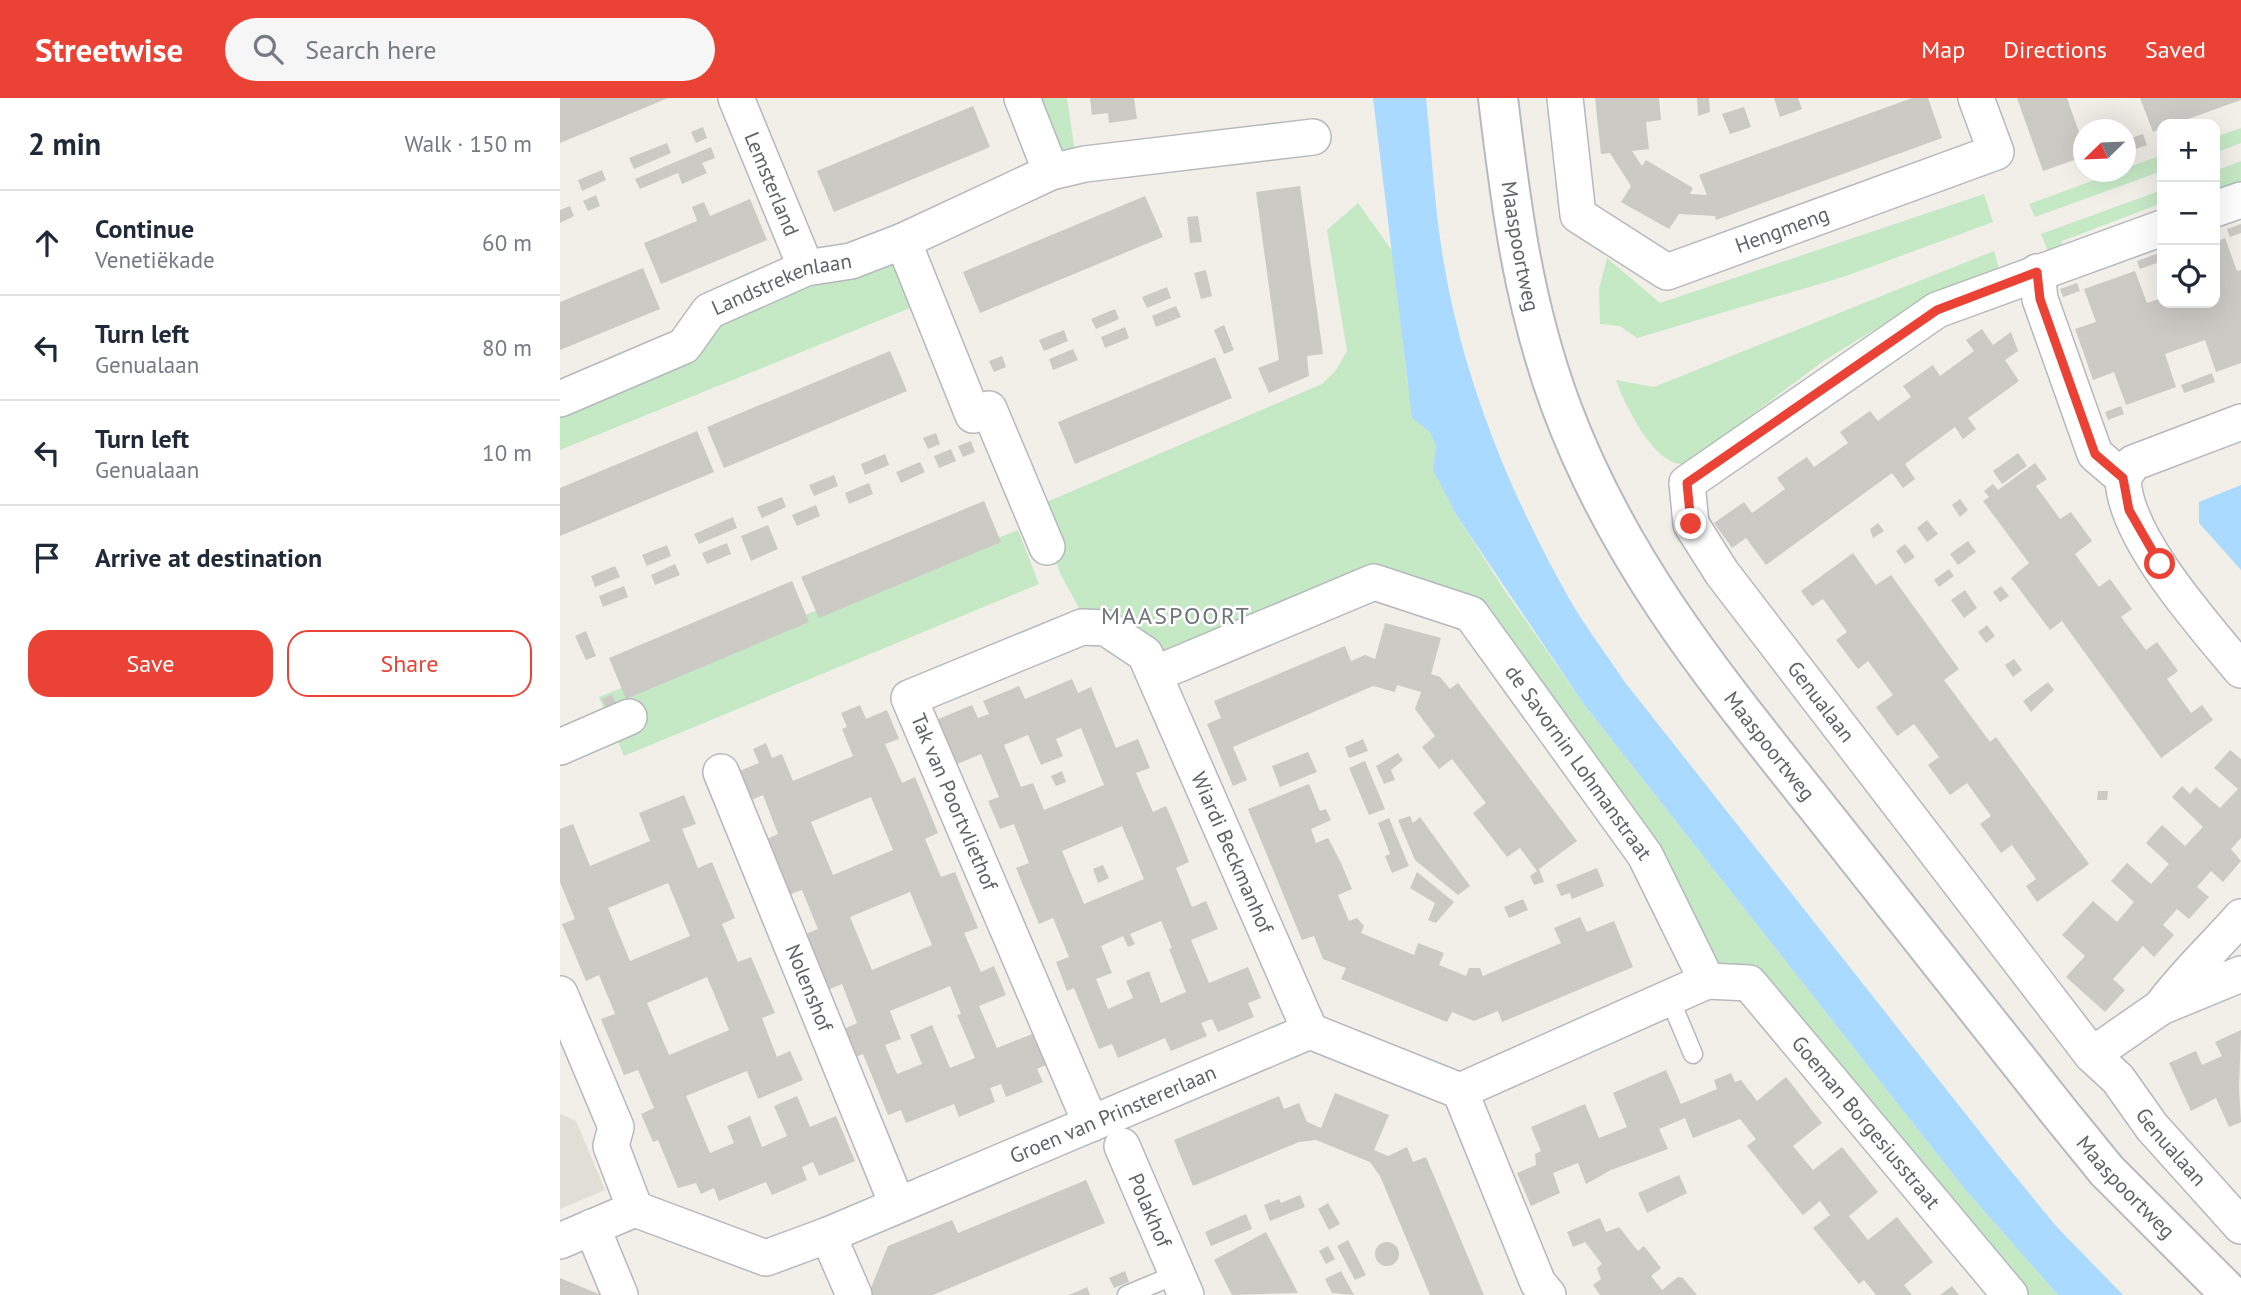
<!DOCTYPE html>
<html lang="en">
<head>
<meta charset="utf-8">
<style>
  :root { --surface:#fff; --page:#f6f6f7; --text:#1f2937; --muted:#747a83; --line:#e0e1e3; --accent:#ea4335 }
  body { margin:0; font-family:"PT Sans",sans-serif; background:var(--page); color:var(--text) }
  .controls { position:absolute; right:21px; top:21px; display:grid; overflow:hidden; border-radius:14px; box-shadow:0 7px 28px #0002 }
  .controls button { width:63px; height:63px; display:grid; place-items:center; padding:0; border:0; border-bottom:2px solid var(--line); background:var(--surface); color:var(--text); font:35px sans-serif }
  .compass { position:absolute; left:1513px; top:21px; width:63px; height:63px; border-radius:50%; background:var(--surface); box-shadow:0 7px 28px #0002; rotate:247deg }
  .stop { position:absolute; width:21px; height:21px; margin:-16px; border:5px solid #ea4335; border-radius:50%; background:#fff }
  .stop.end { background:#ea4335; border-color:#fff; box-shadow:0 2px 7px #0008 }
  .list { margin:0; padding:0; list-style:none }
  h2 { display:flex; justify-content:space-between; align-items:center; height:91px; margin:0; padding:0 28px; font-size:30px }
  h2 small { font-size:23px; font-weight:400; color:var(--muted) }
  .list li { display:grid; grid-template-columns:46px 1fr auto; gap:21px; align-items:center; box-sizing:border-box; height:105px; padding:0 28px; border-top:2px solid var(--line) }
  .list b { display:block; font-size:26px; white-space:nowrap }
  .list p { margin:0; font-size:23px; white-space:nowrap; color:var(--muted) }
  .list em { font-size:23px; font-style:normal; color:var(--muted) }
  .actions { display:flex; gap:14px; padding:21px 28px }
  .actions a { flex:1; padding:16px 0; border:2px solid var(--accent); border-radius:21px; text-align:center; font-size:24px; color:var(--accent) }
  .actions .main { background:var(--accent); color:#fff }
  .icon { flex:none; width:38px; height:38px; fill:none; stroke:currentColor; stroke-width:2; stroke-linecap:round; stroke-linejoin:round }
  .map { position:relative; flex:none; width:1681px; height:1197px; overflow:hidden }
  header { display:flex; align-items:center; gap:42px; box-sizing:border-box; height:98px; padding:0 35px; background:var(--accent); color:#fff }
  header strong { font-size:33px }
  nav { display:flex; gap:38px; margin-inline-start:auto; font-size:24px }
  .search { width:490px; height:63px; background:var(--page); display:flex; align-items:center; gap:18px; box-sizing:border-box; padding:0 24px; border-radius:38px; color:var(--muted); font-size:26px }
  main { display:flex }
  aside { flex:1; background:var(--surface) }
  .map>svg:first-child { display:block }
  .education { fill:#e1ded6 }
  .green { fill:#c5e8c5 }
  .water { fill:#aadaff }
  .building { fill:#cccac5; fill-rule:evenodd }
  .lines { fill:none; stroke-linecap:round; stroke-linejoin:round }
  .lane-casing { stroke:#b5b8bc; stroke-width:21 }
  .street-casing { stroke:#b5b8bc; stroke-width:38 }
  .secondary-casing { stroke:#b6babf; stroke-width:42 }
  .lane { stroke:#fff; stroke-width:18 }
  .street { stroke:#fff; stroke-width:35 }
  .secondary { stroke:#fff; stroke-width:38 }
  .route { stroke:#ea4335; stroke-width:9 }
  .labels { text-anchor:middle; stroke-width:5; stroke-linejoin:round; paint-order:stroke }
  .street-label { font-size:21px; fill:#5f6368; stroke:#fff }
  .quarter-label { font-size:24px; letter-spacing:2px; fill:#70757a; stroke:#fff }
</style>
</head>
<body>
<header>
<strong>Streetwise</strong>
<div class="search"><svg class="icon" aria-label="search" viewBox="0 0 24 24"><circle cx="10" cy="10" r="6"/><path d="M15 15l6 6"/></svg>Search here</div>
<nav><a>Map</a><a>Directions</a><a>Saved</a></nav>
</header>
<main>
<aside>
<h2>2 min<small>Walk · 150 m</small></h2>
<ul class="list">
<li><svg class="icon" aria-label="ahead" viewBox="0 0 24 24"><path d="M12 20V5M6 11l6-6 6 6"/></svg><div><b>Continue</b><p>Venetiëkade</p></div><em>60 m</em></li>
<li><svg class="icon" aria-label="left" viewBox="0 0 24 24"><path d="M17 20v-9H6M10 6l-5 5 5 5"/></svg><div><b>Turn left</b><p>Genualaan</p></div><em>80 m</em></li>
<li><svg class="icon" aria-label="left" viewBox="0 0 24 24"><path d="M17 20v-9H6M10 6l-5 5 5 5"/></svg><div><b>Turn left</b><p>Genualaan</p></div><em>10 m</em></li>
<li><svg class="icon" aria-label="arrive" viewBox="0 0 24 24"><path d="M6 21V4h12l-3 4 3 4H6"/></svg><div><b>Arrive at destination</b></div></li>
</ul>
<div class="actions"><a class="main">Save</a><a>Share</a></div>
</aside>
<div class="map">
<svg width="1681" height="1197" viewBox="0 0 1681 1197">
  <rect width="100%" height="100%" fill="#f1efe8"/>
  <!-- education -->
  <path class="education" d="M0 1016 16 1023 45 1092 0 1111Z"/>
  <!-- green -->
  <path class="green" d="M480 0H507L515 54 501 53Z
    M1681 30V45L1655 55V39Z
    M1602 57V73L1475 119 1469 106 1556 74H1566V70Z
    M1681 63V91L1655 100V73Z
    M1602 92V105L1502 143 1501 154 1490 158 1481 136Z
    M1424 96 1433 124 1286 178 1077 240 1060 228 1040 226 1039 191 1047 160 1100 205Z
    M798 105 833 154 847 283 860 323 870 334 876 349 874 372 897 418 943 490 1023 605 1403 1089 1498 1197H1453L1345 1065 1154 873 945 548 840 482 611 567 570 531 519 510 501 477 475 409 762 286 776 272 787 253 767 132Z
    M333 153 355 208 0 352V309L167 217Z
    M1434 153 1441 178 1438 181 1325 225 1262 264 1126 366C1096 371 1064 306 1056 282L1094 289Z
    M458 432 479 486 64 658 39 599Z"/>
  <!-- water -->
  <path class="water" d="M813 0H866C871 49 874 99 881 147 899 272 949 395 1011 504 1027 531 1047 557 1064 583L1442 1062 1496 1128 1563 1197H1498L1403 1089 1023 605 897 418 873 372 876 349 870 334 852 320Z
    M1681 387V472L1639 425V404Z"/>
  <!-- building -->
  <path class="building" d="M0 0H108L0 45Z
    M530 0H574L577 21 549 25 548 15 532 17Z
    M1035 0H1099L1101 22 1086 24 1089 51 1072 53 1082 68 1086 62 1133 90 1130 96 1147 97 1139 77 1352 0H1368L1382 40 1156 122 1155 118 1119 116 1109 131 1061 104 1071 88 1050 55 1041 56Z
    M1137 0H1149L1150 14 1138 18Z
    M1214 0H1238L1242 11 1220 19Z
    M1457 0H1507L1523 45V59L1483 73Z
    M1580 0H1681V2L1614 26H1602V30L1593 34Z
    M413 8 430 49 274 114 257 73Z
    M1184 9 1191 29 1170 36 1162 16Z
    M143 29 147 40 136 45 131 34Z
    M1583 36 1587 47 1567 54 1566 42Z
    M107 45 111 55 74 71 69 60Z
    M151 49 155 60 142 65 147 75 122 86 118 75 80 91 75 81Z
    M42 72 46 82 22 93 18 82Z
    M740 88 763 256 747 258 749 278 709 295 698 270 719 262 696 94Z
    M36 97 40 108 28 113 23 103Z
    M585 98 603 139 420 215 403 174Z
    M190 101 207 142 101 186 84 145 137 123 132 109 144 104 150 118Z
    M10 108 14 118 0 125V112Z
    M638 118 642 144 630 145 627 119Z
    M1681 126V135L1670 139 1667 131Z
    M1665 140 1677 173 1681 172V265L1656 274 1645 242 1605 256 1616 289 1566 307 1554 274 1533 282 1524 256 1515 231 1536 224 1524 191 1575 173 1587 205 1602 200V205H1655V144Z
    M1602 154V163L1580 171 1577 163Z
    M83 170 100 211 0 252V204Z
    M646 172 652 198 641 201 634 175Z
    M1517 185 1520 193 1503 199 1500 191Z
    M607 189 611 200 587 210 582 199Z
    M616 208 621 219 596 229 592 218Z
    M555 211 559 221 536 231 531 221Z
    M664 227 674 252 664 256 654 232Z
    M565 229 569 240 545 250 541 239Z
    M1422 231 1433 247 1451 234 1458 253 1445 262 1459 283 1408 320 1416 331 1403 341 1395 329 1345 366 1355 381 1343 390 1332 375 1206 467 1186 440 1172 450 1154 425 1184 404 1192 415 1225 391 1217 380 1232 369 1247 359 1254 369 1288 345 1280 334 1310 313 1318 323 1334 311 1351 299 1343 288 1373 267 1380 278 1414 253 1406 242Z
    M504 232 508 243 484 253 479 242Z
    M513 251 518 262 493 272 489 261Z
    M330 253 347 293 164 370 147 329Z
    M442 258 446 269 434 274 429 263Z
    M655 259 672 300 515 366 498 324Z
    M1652 275 1655 284 1624 295 1621 287Z
    M1561 308 1564 316 1548 322 1545 314Z
    M137 333 154 374 0 438V390Z
    M376 335 380 346 368 351 363 340Z
    M411 343 415 354 403 359 398 348Z
    M391 351 396 363 379 370 374 358Z
    M1458 355 1467 368 1442 386 1433 373Z
    M325 356 329 367 305 377 301 366Z
    M360 364 365 374 341 385 336 374Z
    M1475 365 1487 381 1476 388 1500 421 1511 414 1532 443 1515 456 1539 489 1550 481 1572 511 1561 519 1586 552 1597 544 1618 573 1607 581 1631 615 1642 607 1653 622 1601 660 1502 523 1490 532 1451 480 1469 465 1423 403 1429 399 1424 393 1433 386 1438 392Z
    M274 377 278 388 254 398 249 387Z
    M309 385 313 396 289 406 285 395Z
    M222 399 226 409 202 420 197 409Z
    M1400 401 1408 412 1400 419 1392 407Z
    M424 403 441 444 259 520 241 479Z
    M256 407 260 418 237 428 232 417Z
    M173 419 177 430 139 446 134 436Z
    M1367 422 1378 436 1367 444 1357 430Z
    M1318 425 1324 433 1313 440 1310 431Z
    M208 427 218 451 191 463 181 438Z
    M1408 443 1416 454 1398 467 1390 456Z
    M167 445 171 456 147 466 142 455Z
    M1345 446 1355 459 1345 466 1336 453Z
    M107 447 111 458 87 468 82 457Z
    M1293 455 1316 487 1331 477 1399 571 1384 582 1430 644 1436 639 1529 766 1477 804 1466 788 1476 781 1452 747 1441 755 1420 726 1431 718 1407 685 1390 697 1368 667 1379 659 1354 626 1337 638 1316 609 1333 597 1308 563 1298 571 1276 542 1287 534 1263 501 1252 508 1241 493Z
    M115 466 120 477 95 487 91 477Z
    M55 468 60 479 35 489 31 478Z
    M1389 471 1394 478 1379 489 1374 482Z
    M232 483 249 524 66 601 49 560Z
    M64 488 68 499 43 509 39 498Z
    M1441 488 1449 498 1440 504 1433 494Z
    M1405 492 1417 510 1404 520 1391 502Z
    M825 525 881 540 871 576 880 579 890 591 898 585 1017 743 979 771 984 784 974 787 970 778 977 773 960 750 947 759 913 715 926 705 892 661 879 671 862 649 875 638 855 611 861 594 837 587 835 594 813 588 673 649 687 682 673 688 647 626 661 620 654 603 785 548 791 563 805 557 815 561Z
    M1427 527 1435 538 1426 545 1418 534Z
    M26 533 36 558 26 562 15 538Z
    M1454 561 1462 572 1453 579 1445 567Z
    M512 581 518 595 531 589 556 650 578 641 590 670 576 675 593 714 606 708 618 736 629 764 616 770 632 809 646 803 658 831 631 842 649 885 688 869 701 900 688 905 694 919 658 934 652 921 641 925 647 938 611 953 605 940 558 960 552 946 539 951 514 890 507 893 496 864 509 859 493 820 479 826 456 770 469 765 454 726 440 731 428 703 439 699 421 656 395 667 376 622 412 607 418 620 429 616 423 603 459 588 465 601ZM521 630 544 687 484 712 473 685 461 689 444 647 468 637 481 667 503 658 496 641ZM562 728 584 781 524 806 502 753ZM601 823 612 850 609 851 626 894 601 905 589 873 566 883 573 900 548 911 536 881 552 875 541 848 563 838 568 849 575 846 570 836Z
    M1488 584 1494 592 1471 614 1463 603Z
    M52 596 57 608 47 613 42 601Z
    M300 607 306 621 327 612 339 641 325 646 342 685 355 679 378 735 365 741 381 779 395 774 418 830 404 835 421 874 434 868 446 897 419 908 437 950 477 934 491 965 477 971 483 984 446 999 441 986 430 990 435 1004 399 1019 394 1006 346 1025 341 1012 328 1017 303 956 296 959 284 931 297 925 282 886 268 892 245 836 258 831 242 792 228 797 205 742 218 736 203 697 189 703 177 674 199 665 193 651 206 645 212 660 222 656 233 683 293 658 282 631 287 629 281 615ZM311 699 333 752 273 777 251 724ZM350 794 372 847 312 872 290 819ZM390 888 401 916 397 917 415 960 390 970 372 927 350 937 362 966 337 976 325 947 341 941 330 913Z
    M803 641 808 653 789 660 785 649Z
    M1670 652 1681 661V740L1671 751 1681 763 1663 784 1651 773 1637 789 1649 799 1629 821 1617 811 1603 827 1614 837 1594 859 1583 848 1553 881 1565 892 1545 914 1506 879 1525 858 1502 837 1533 803 1557 824 1574 804 1551 783 1567 765 1591 786 1609 766 1586 745 1602 727 1625 748 1643 729 1612 699 1622 688 1630 696 1636 689 1660 710 1678 691 1654 670Z
    M748 654 757 674 720 689 712 668Z
    M838 655 843 662 831 672 835 682 824 686 816 668Z
    M805 663 825 711 809 717 789 670Z
    M502 673 506 684 496 688 491 678Z
    M749 686 760 713 766 711 771 722 751 731 756 745 768 740 781 765 792 791 778 797 789 823 797 820 804 828 801 835 854 857 858 845 884 855 879 867 906 878 909 870H920L923 878 1001 845 994 830 1020 819 1027 834 1054 823 1073 869 942 924 938 913 914 923 892 914 887 924 781 881 786 870 763 861 754 838 742 842 688 711Z
    M1538 693H1548L1547 702H1537Z
    M124 697 136 726 122 731 138 770 152 764 175 820 162 826 178 864 191 859 215 915 202 920 209 939 217 959 230 953 243 982 198 1001 187 973 126 998 150 1055 174 1045 167 1028 190 1018 202 1049 227 1038 214 1008 237 998 250 1029 276 1018 295 1063 259 1078 253 1064 242 1069 247 1082 212 1097 206 1084 159 1103 154 1090 141 1096 136 1085 118 1090 98 1042 93 1044 81 1016 94 1010 78 972 64 977 41 921 55 916 39 877 26 883 2 826 15 821 0 784V731L13 726 30 768 90 743 79 715ZM108 785 130 838 70 863 48 810ZM147 879 169 932 109 957 87 905Z
    M850 718 853 725 860 719 910 788 898 797 855 762 838 722Z
    M829 720 849 768 832 775 825 758 830 756 818 725Z
    M543 767 549 780 538 785 533 771Z
    M1037 770 1044 788 1012 801 1010 795 1001 798 996 787Z
    M857 774 894 804 876 825 868 822 875 805 850 790Z
    M963 801 968 812 949 820 944 809Z
    M1681 932 1679 990 1681 1024 1669 1029 1656 1000 1631 1013 1609 965 1636 953 1642 967 1662 958 1655 944Z
    M1106 972 1121 1006 1157 991 1154 982 1171 975 1175 984 1181 982 1197 1003 1226 979 1262 1025 1233 1048 1253 1072 1282 1049 1318 1094 1289 1118 1308 1142 1337 1119 1373 1164 1344 1187 1352 1197H1316L1304 1182 1299 1186 1253 1130 1270 1117 1260 1103 1243 1117 1187 1048 1196 1041 1180 1021 1133 1040 1125 1020 1099 1031 1108 1051 1051 1072 1026 1086 1018 1065 993 1075 1000 1095 971 1108 957 1075 976 1067 975 1056 981 1053 971 1029 1025 1006 1039 1040 1067 1029 1053 995Z
    M775 995 829 1017 814 1052 828 1058 847 1049 853 1064 866 1059 924 1197H870L820 1078 810 1064 756 1042 739 1044 633 1088 614 1042 719 998 724 1011 739 1005 747 1024 761 1030Z
    M1119 1077 1127 1095 1087 1115 1078 1095Z
    M526 1082 545 1125 373 1197H308L328 1148 392 1122 398 1135Z
    M740 1097 745 1109 710 1123 704 1107 719 1101 721 1105Z
    M768 1105 780 1126 769 1132 758 1111Z
    M686 1116 692 1131 651 1148 645 1134Z
    M1040 1120 1046 1134 1059 1129 1078 1153 1084 1148 1101 1170 1091 1178 1102 1192 1118 1179 1123 1180 1137 1197H1040L1033 1187 1041 1181 1037 1170 1042 1166 1025 1144 1013 1149 1007 1134Z
    M706 1134 738 1195 672 1197 654 1162Z
    M788 1142 806 1177 795 1182 777 1148Z
    M815 1156a12 12 0 1 1 24 0a12 12 0 1 1-24 0Z
    M768 1148 775 1161 766 1166 759 1153Z
    M565 1173 569 1184 554 1190 549 1180Z
    M781 1173 788 1186 794 1197 772 1195 765 1181Z
    M0 1180 41 1197H0Z
    M1392 1188 1399 1197H1380Z
    M527 1189 530 1197H508L514 1195Z"/>
  <g class="lines">
    <defs>
      <path id="lane" d="M1109 899 1133 956
        M567 1197 615 1177"/>
      <g id="street">
        <path id="s1" d="M176 0 246 170"/>
        <path d="M462 0 491 74 525 66 753 39"/>
        <path id="s2" d="M1005 0 1018 117 1107 174 1436 54 1416 0"/>
        <path d="M1655 111 1681 102"/>
        <path id="s3" d="M1602 130 1377 212 1127 385 1131 426 1162 475 1532 957 1558 981 1592 1029 1681 1128"/>
        <path d="M343 143 413 317 429 311 487 449"/>
        <path d="M1477 174 1480 201 1535 356 1563 380"/>
        <path id="s4" d="M0 301 124 248 149 213 246 170 291 163 343 143 491 74"/>
        <path d="M1681 324 1573 365 1563 380C1564 439 1643 526 1681 572"/>
        <path id="s5" d="M595 576 814 484 911 516 1085 757 1147 883 900 993"/>
        <path d="M0 649 69 619"/>
        <path id="s6" d="M161 674 337 1106"/>
        <path d="M1681 819C1654 850 1625 876 1601 909L1681 876"/>
        <path id="s7" d="M1147 883 1189 885 1450 1197"/>
        <path d="M0 896 56 1029 51 1048 75 1111"/>
        <path d="M1532 957 1601 909"/>
        <path id="s8" d="M531 1026 349 600 522 529 546 530 585 556 750 933"/>
        <path id="s9" d="M562 1048 626 1197"/>
        <path d="M32 1129 60 1197"/>
        <path d="M268 1137 294 1197"/>
        <path id="s10" d="M0 1143 75 1111 206 1160 268 1137 750 933 900 993 978 1185 988 1197"/>
      </g>
      <g id="secondary">
        <path id="s11" d="M938 0C951 108 963 205 1001 308 1059 464 1153 578 1255 706 1336 809 1417 912 1499 1014L1547 1073 1671 1197"/>
      </g>
    </defs>
    <!-- lane casing -->
    <use href="#lane" class="lane-casing"/>
    <!-- street casing -->
    <use href="#street" class="street-casing"/>
    <!-- secondary casing -->
    <use href="#secondary" class="secondary-casing"/>
    <!-- lane -->
    <use href="#lane" class="lane"/>
    <!-- street -->
    <use href="#street" class="street"/>
    <!-- secondary -->
    <use href="#secondary" class="secondary"/>
  </g>
  <g class="lines">
    <!-- route -->
    <path class="route" d="M1131 426 1127 385 1377 212 1477 174 1480 201 1535 356 1563 380 1569 412 1600 466"/>
  </g>
  <g class="labels">
    <!-- street labels -->
    <g class="street-label">
      <text dy="7" stroke="none"><textPath href="#s1" startOffset="93">Lemsterland</textPath></text>
      <text dy="7" stroke="none"><textPath href="#s2" startOffset="346">Hengmeng</textPath></text>
      <text dy="7" stroke="none"><textPath href="#s11" startOffset="150">Maaspoortweg</textPath></text>
      <text dy="7" stroke="none"><textPath href="#s4" startOffset="256">Landstrekenlaan</textPath></text>
      <text dy="7" stroke="none"><textPath href="#s3" startOffset="805">Genualaan</textPath></text>
      <text dy="7" stroke="none"><textPath href="#s11" startOffset="716">Maaspoortweg</textPath></text>
      <text dy="7" stroke="none"><textPath href="#s5" startOffset="523">de Savornin Lohmanstraat</textPath></text>
      <text transform="translate(394 704) rotate(67)" y="7">Tak van Poortvliethof</text>
      <text dy="7" stroke="none"><textPath href="#s8" startOffset="938">Wiardi Beckmanhof</textPath></text>
      <text dy="7" stroke="none"><textPath href="#s6" startOffset="233">Nolenshof</textPath></text>
      <text dy="7" stroke="none"><textPath href="#s10" startOffset="597">Groen van Prinstererlaan</textPath></text>
      <text dy="7" stroke="none"><textPath href="#s7" startOffset="224">Goeman Borgesiusstraat</textPath></text>
      <text dy="7" stroke="none"><textPath href="#s3" startOffset="1372">Genualaan</textPath></text>
      <text dy="7" stroke="none"><textPath href="#s11" startOffset="1283">Maaspoortweg</textPath></text>
      <text dy="7" stroke="none"><textPath href="#s9" startOffset="70">Polakhof</textPath></text>
    </g>
    <!-- quarter labels -->
    <g class="quarter-label">
      <text x="616" y="526">MAASPOORT</text>
    </g>
  </g>
</svg>
<div class="controls">
<button>+</button>
<button>−</button>
<button><svg class="icon" aria-label="locate" viewBox="0 0 24 24"><circle cx="12" cy="12" r="6"/><path d="M12 2v4M12 18v4M2 12h4M18 12h4"/></svg></button>
</div>
<svg class="compass" viewBox="-18 -18 36 36"><path d="M0-13l5 13h-10z" fill="#e53935"/><path d="M0 13l5-13h-10z" fill="#747a83"/></svg>
<div class="stop" style="left:1600px;top:466px"></div>
<div class="stop end" style="left:1131px;top:426px"></div>
</div>
</main>
</body>
</html>
